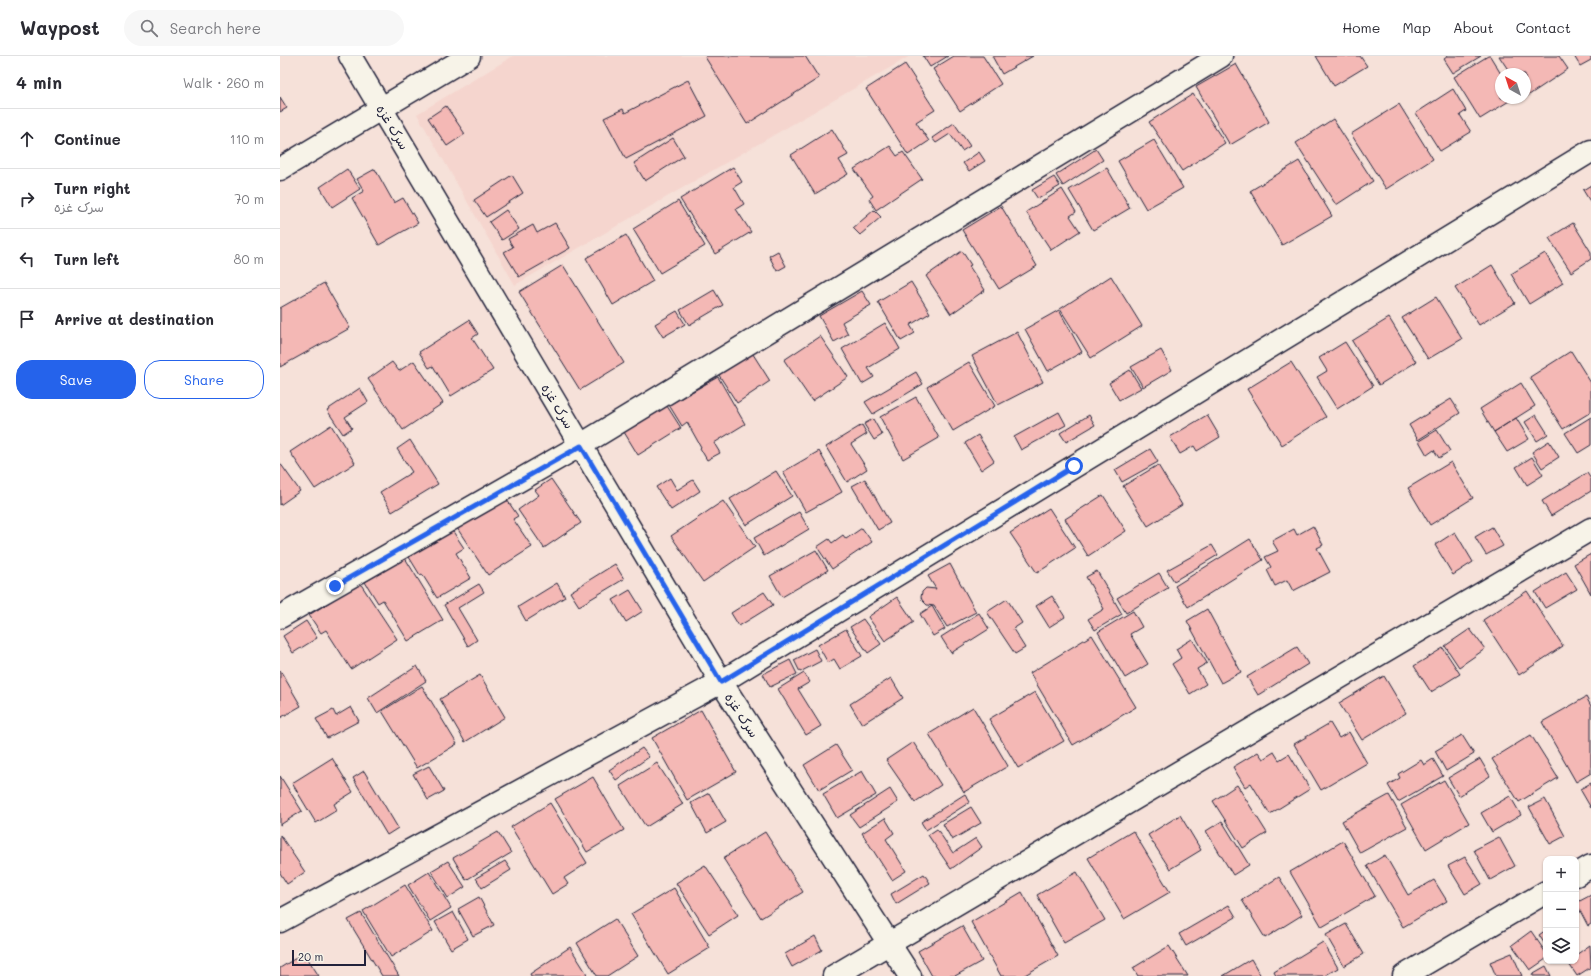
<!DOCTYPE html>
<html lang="en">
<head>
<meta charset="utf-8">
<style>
  :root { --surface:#fff; --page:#f7f7f7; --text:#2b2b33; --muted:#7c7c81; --line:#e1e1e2; --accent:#2563eb }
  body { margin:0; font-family:Mali,"Playpen Sans Arabic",sans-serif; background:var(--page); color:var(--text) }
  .controls { position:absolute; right:12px; bottom:12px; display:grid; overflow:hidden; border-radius:8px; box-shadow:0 1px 3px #0004 }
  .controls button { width:36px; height:36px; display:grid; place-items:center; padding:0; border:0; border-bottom:1px solid var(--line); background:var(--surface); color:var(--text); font:20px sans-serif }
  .compass { position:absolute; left:1215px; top:12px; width:36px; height:36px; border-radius:50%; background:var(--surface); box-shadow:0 1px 3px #0004; rotate:321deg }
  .scale { position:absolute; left:12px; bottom:10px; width:74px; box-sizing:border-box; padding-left:4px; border:2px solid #22223b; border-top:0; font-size:11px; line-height:14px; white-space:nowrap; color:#22223b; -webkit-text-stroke:3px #f7f3e8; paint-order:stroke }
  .stop { position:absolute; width:12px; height:12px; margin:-9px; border:3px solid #2563eb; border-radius:50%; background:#fff }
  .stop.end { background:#2563eb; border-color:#fff; box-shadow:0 1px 4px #0008 }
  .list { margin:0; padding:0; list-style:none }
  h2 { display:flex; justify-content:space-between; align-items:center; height:52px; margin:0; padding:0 16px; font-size:17px }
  h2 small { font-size:13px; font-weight:400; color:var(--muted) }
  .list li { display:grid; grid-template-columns:26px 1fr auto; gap:12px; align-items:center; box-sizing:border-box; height:60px; padding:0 16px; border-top:1px solid var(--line) }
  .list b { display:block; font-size:15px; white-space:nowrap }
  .list p { margin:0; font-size:13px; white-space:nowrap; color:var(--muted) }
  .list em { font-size:13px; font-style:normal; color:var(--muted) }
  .actions { display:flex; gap:8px; padding:12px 16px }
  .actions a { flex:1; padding:9px 0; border:1px solid var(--accent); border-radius:16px; text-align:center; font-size:14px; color:var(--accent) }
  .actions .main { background:var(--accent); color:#fff }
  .icon { flex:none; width:22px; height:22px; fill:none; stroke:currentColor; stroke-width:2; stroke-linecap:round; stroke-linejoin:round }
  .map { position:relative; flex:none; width:1311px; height:920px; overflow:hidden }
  header { display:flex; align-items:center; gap:24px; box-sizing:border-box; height:56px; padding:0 20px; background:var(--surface); border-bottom:1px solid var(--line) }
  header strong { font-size:19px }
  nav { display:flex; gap:22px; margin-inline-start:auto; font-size:14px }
  .search { width:280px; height:36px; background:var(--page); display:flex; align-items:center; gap:10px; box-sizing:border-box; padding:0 14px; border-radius:22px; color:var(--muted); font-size:15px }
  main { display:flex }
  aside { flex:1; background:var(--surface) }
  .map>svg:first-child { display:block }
  .built { fill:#f5d5ce }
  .building { fill:#f4b8b5; stroke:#22223b }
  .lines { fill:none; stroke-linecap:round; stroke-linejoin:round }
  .street-casing { stroke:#22223b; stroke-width:25 }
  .secondary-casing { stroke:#22223b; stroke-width:25 }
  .street { stroke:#f7f3e8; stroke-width:22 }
  .secondary { stroke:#f7f3e8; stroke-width:22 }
  .route { stroke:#2563eb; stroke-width:5 }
  .labels { text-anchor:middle; stroke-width:3; stroke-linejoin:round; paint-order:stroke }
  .street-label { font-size:13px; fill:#22223b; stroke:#f7f3e8 }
</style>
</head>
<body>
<header>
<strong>Waypost</strong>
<div class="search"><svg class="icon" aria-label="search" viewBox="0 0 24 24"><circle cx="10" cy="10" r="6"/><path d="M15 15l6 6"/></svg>Search here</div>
<nav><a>Home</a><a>Map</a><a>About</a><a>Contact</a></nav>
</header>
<main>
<aside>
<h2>4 min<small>Walk · 260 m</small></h2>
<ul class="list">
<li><svg class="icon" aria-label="ahead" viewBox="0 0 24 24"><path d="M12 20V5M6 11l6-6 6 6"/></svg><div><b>Continue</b></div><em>110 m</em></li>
<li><svg class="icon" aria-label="right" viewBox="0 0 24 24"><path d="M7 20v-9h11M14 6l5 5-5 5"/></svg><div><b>Turn right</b><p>سرک غزه</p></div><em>70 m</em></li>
<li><svg class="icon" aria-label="left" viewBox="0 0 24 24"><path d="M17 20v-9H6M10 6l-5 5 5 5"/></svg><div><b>Turn left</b></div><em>80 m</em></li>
<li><svg class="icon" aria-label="arrive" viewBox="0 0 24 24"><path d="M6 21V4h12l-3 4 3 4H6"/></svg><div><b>Arrive at destination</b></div></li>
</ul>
<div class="actions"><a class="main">Save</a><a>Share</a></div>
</aside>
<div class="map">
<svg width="1311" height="920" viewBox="0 0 1311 920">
  <rect width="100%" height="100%" fill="#f6e1d9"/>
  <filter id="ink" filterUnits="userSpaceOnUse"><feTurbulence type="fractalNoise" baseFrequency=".025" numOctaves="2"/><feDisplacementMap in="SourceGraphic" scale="8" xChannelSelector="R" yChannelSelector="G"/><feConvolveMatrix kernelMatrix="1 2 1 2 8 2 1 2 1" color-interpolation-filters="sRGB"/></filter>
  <g filter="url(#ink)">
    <!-- built -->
    <path class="built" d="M233 0H630L235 229 137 58Z"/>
    <!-- building -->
    <path class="building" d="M427 0H525L539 22 467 68 425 1Z
      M643 0H668L650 11Z
      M674 0H703L721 28 680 55 653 13Z
      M712 0H753L722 18Z
      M1036 0H1080L1087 10 1054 30Z
      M1168 0H1201L1173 17 1164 3Z
      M1208 0H1210L1221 18V42H1234L1200 63 1174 21Z
      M1219 0H1279L1288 13 1246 41 1245 18H1231Z
      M1294 0H1311V4L1300 10Z
      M625 8 655 54 636 66 649 85 628 99 586 33Z
      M956 8 989 66 950 89 916 31Z
      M408 24 427 60 346 103 324 62 343 53 345 57Z
      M1173 33 1186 55 1180 59 1191 76 1160 95 1136 57Z
      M913 38 945 87 902 115 869 66Z
      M0 41 7 52 0 56Z
      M1119 48 1153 103 1106 133 1071 78Z
      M166 50 185 78 167 90 148 62Z
      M1053 63 1093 125 1056 149 1016 87Z
      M674 67 690 90 682 95 670 78 656 87 652 82Z
      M552 73 568 99 559 104 568 118 535 138 511 99Z
      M393 82 404 100 365 125 354 107Z
      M874 84 903 132 866 153 838 105Z
      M610 90 617 100 623 96 642 123 596 154 589 143 593 140 574 113Z
      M816 93 823 104 783 130 776 119Z
      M699 96 705 105 689 115 683 107Z
      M1019 105 1052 160 1002 189 970 135Z
      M453 111 462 126 454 131 464 148 456 153 471 176 435 198 400 143Z
      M827 112 850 152 813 174 789 134Z
      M67 113 80 133 52 151 40 131Z
      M95 113 114 147 123 142 138 167 99 189 72 142 84 135 77 123Z
      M232 119 243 137 206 161 194 144Z
      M774 121 780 130 758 143 752 134Z
      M1311 129V147L1303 134Z
      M782 133 796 156 790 160 800 175 771 194 746 156Z
      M398 145 425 190 380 217 353 173Z
      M721 150 757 210 719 233 682 174Z
      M226 154 239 173 222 184 209 166Z
      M594 154 601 161 580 179 573 172Z
      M275 167 290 192 239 221 224 196 233 191 228 183 253 169 257 177Z
      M1293 167 1311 196V203L1291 216 1269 182Z
      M346 179 373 225 333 249 306 202Z
      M498 195 506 210 497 215 489 200Z
      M682 195 691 209 689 210 705 234 671 258 646 220Z
      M1265 197 1283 227 1249 248 1231 218Z
      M283 209 344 307 300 334 239 236Z
      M1212 209 1235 247 1199 269 1175 232Z
      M831 220 862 270 811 302 780 253Z
      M631 226 650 257 630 269 635 277 621 285 598 246Z
      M44 227 70 272 0 311V252Z
      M434 234 443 249 409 269 400 254Z
      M582 235 591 249 562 266 568 278 554 286 539 260Z
      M1156 241 1182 283 1148 303 1122 262Z
      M779 254 802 296 768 315 745 273Z
      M397 255 405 268 383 281 375 268Z
      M1109 262 1136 306 1099 329 1072 285Z
      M189 264 198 278 192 282 213 314 171 340 153 310 149 312 139 296Z
      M605 267 620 293 588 312 594 321 582 328 562 293Z
      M737 276 763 326 718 349 692 300Z
      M540 280 568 321 532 345 504 304Z
      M1065 286 1093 330 1057 353 1037 321 1047 315 1039 302Z
      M881 294 892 314 863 331 851 311Z
      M471 295 490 325 457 347 437 316Z
      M1291 295 1311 327V356L1283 373 1250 321Z
      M134 305 163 347 123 374 88 323 112 306 119 315Z
      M689 306 715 350 673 375 647 331Z
      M1011 306 1046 361 1002 389 967 333Z
      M850 314 861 332 839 344 829 327Z
      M636 316 643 328 593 358 585 346Z
      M438 321 465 368 434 387 440 397 427 404 420 392 421 391 407 366 402 370 389 349Z
      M1241 327 1255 350 1214 376 1200 353Z
      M80 332 88 346 65 361 72 372 63 378 47 354Z
      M636 341 659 382 623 403 600 361Z
      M1171 343 1180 357 1138 384 1129 369Z
      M387 350 401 372 358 399 344 376Z
      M779 356 786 369 741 394 734 381Z
      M809 359 815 369 786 386 780 377Z
      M927 359 940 381 917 395 914 390 900 398 890 381Z
      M1256 359 1268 378 1257 385 1245 366Z
      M1311 361V389L1298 397 1285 377Z
      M1236 362 1249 383 1227 396 1214 376Z
      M593 363 602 379 594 384 584 368Z
      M51 369 75 407 35 433 10 396Z
      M582 369 587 378 571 388 587 413 567 426 546 391Z
      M1157 374 1170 395 1159 402 1154 394 1147 399 1139 385Z
      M698 379 714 405 701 414 685 387Z
      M130 384 158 428 112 456 100 436 132 416 117 393Z
      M1269 385 1279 401 1262 412 1252 396Z
      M870 393 878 406 842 426 835 414Z
      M539 395 562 436 526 456 503 416Z
      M1252 401 1263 419 1247 429 1236 411Z
      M1171 406 1193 442 1150 469 1128 432Z
      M0 407 20 435 0 449Z
      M878 409 902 449 868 470 843 430Z
      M496 415 512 440 466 469 450 443Z
      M1307 417 1311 423V435L1271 460 1262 445Z
      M390 422 397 434 413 424 420 435 391 454 376 431Z
      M271 423 301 467 264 492 238 454 259 439 255 434Z
      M585 423 610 467 598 474 572 430Z
      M823 439 846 475 808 500 785 463Z
      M225 441 238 460 233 463 252 491 208 519 177 472Z
      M443 445 475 491 423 526 391 480Z
      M769 452 795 492 757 517 730 477Z
      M519 456 529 473 484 500 474 482Z
      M1033 470 1043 489 1037 492 1050 516 1013 535 1007 524 995 530 987 514 991 511 985 501 998 495 992 485 1014 473 1017 479Z
      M1212 471 1223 490 1206 499 1195 481Z
      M582 472 592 486 552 513 537 491 549 483 552 487 563 479 566 483Z
      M172 474 184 492 176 497 191 522 157 542 142 518 140 519 129 501Z
      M1175 476 1193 506 1173 519 1155 489Z
      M970 483 983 504 908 551 895 530Z
      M932 489 938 499 894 525 887 514Z
      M536 494 548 514 502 541 490 520Z
      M1311 498V538L1294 508Z
      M125 502 163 564 128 585 103 544 98 547 85 526Z
      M335 508 344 523 299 550 290 536Z
      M670 508 696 556 667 571 654 550 647 549 642 544 641 541 642 536 646 532 656 533 648 520Z
      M817 515 842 558 815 574 808 563 824 553 806 521Z
      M1286 516 1297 533 1265 552 1255 536Z
      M879 517 888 532 846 557 837 542Z
      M80 527 117 583 71 613 46 574 41 577 29 559Z
      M277 527 285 541 246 565 238 551Z
      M199 528 204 536 178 552 197 584 188 590 164 549Z
      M350 534 363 555 346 566 333 544Z
      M1247 535 1283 590 1239 619 1203 564Z
      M484 536 493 549 459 570 451 557Z
      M772 540 785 561 769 571 756 550Z
      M617 541 634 566 605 585 588 561Z
      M727 543 742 567 733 573 745 592 735 598 707 556Z
      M652 550 665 573 653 580 640 558Z
      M927 553 961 616 941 627 907 565Z
      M853 555 862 571 850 578 868 608 845 622 818 576Z
      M699 557 709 573 671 597 661 581Z
      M583 563 601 588 588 597 570 571Z
      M26 565 37 582 13 597 3 580Z
      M566 573 582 600 560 613 554 603 548 607 538 589Z
      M1190 573 1205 593 1179 611 1165 590Z
      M812 579 856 651 793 689 750 617Z
      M912 583 927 607 917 613 926 628 910 638 892 608 901 602 896 593Z
      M1017 591 1028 608 978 639 967 621Z
      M1163 592 1180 618 1151 636 1134 610Z
      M535 593 541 605 520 616 514 604Z
      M510 604 517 618 490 631 483 618Z
      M137 610 146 625 97 657 88 642Z
      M0 614 21 650 0 662Z
      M524 617 530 626 518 633 541 670 526 679 498 633Z
      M200 619 225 661 185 686 160 643Z
      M1104 620 1126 657 1082 684 1059 647Z
      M611 622 623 642 582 668 570 648Z
      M142 630 177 688 137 712 102 655Z
      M755 636 784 685 738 712 709 663Z
      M1306 641 1311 650V717L1296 726 1262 666Z
      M71 651 79 665 47 682 36 663 53 654 56 660Z
      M693 651 728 710 684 736 649 678Z
      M421 654 456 716 407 744 372 682Z
      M1050 667 1059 682 1069 676 1087 707 1041 734 1014 688Z
      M1182 679 1194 698 1166 715 1155 695Z
      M1251 679 1278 722 1239 746 1212 703Z
      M633 686 661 729 635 746 606 704Z
      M556 689 572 714 539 734 524 709Z
      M362 692 369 701 336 724 329 714Z
      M978 696 983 703 994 696 999 704 1009 698 1030 733 990 758 971 727 965 731 953 711Z
      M52 702 73 736 54 748 57 754 36 767 12 727Z
      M1153 703 1163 720 1118 746 1108 729 1120 722 1118 718 1141 704 1144 709Z
      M1200 703 1210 720 1179 740 1168 722Z
      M377 707 403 748 366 771 340 730Z
      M149 710 164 735 148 744 133 718Z
      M84 715 118 772 107 779 73 722Z
      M582 715 596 739 557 762 543 738Z
      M0 720 22 755 0 769Z
      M313 721 344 774 307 796 275 743Z
      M1164 724 1189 767 1146 793 1121 749Z
      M1311 727V752L1300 733Z
      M957 729 987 777 963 792 933 745Z
      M610 733 618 746 579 771 570 759Z
      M429 737 446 766 427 777 411 747Z
      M685 738 690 746 646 774 641 766Z
      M1109 739 1127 771 1080 797 1062 765Z
      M1230 740 1241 759 1212 776 1201 757Z
      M1265 743 1285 780 1270 788 1249 751Z
      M270 747 307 807 284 822 288 828 272 838 231 771Z
      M691 751 701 767 672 784 663 768Z
      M900 759 921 794 890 813 868 779Z
      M605 762 614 777 606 783 626 815 612 824 582 777Z
      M942 765 969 809 953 819 926 775Z
      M657 773 673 797 696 782 702 791 671 813 648 779Z
      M853 775 890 836 844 863 808 802Z
      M218 776 231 797 186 824 173 802Z
      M485 776 523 836 481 862 443 802Z
      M0 779 25 816 7 828 0 817Z
      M1219 781 1235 810 1210 824 1194 794Z
      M1063 785 1095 840 1042 871 1010 816Z
      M1105 799 1128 839 1154 824 1167 845 1123 871 1087 810Z
      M1185 801 1202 828 1185 838 1168 810Z
      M168 805 185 831 168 842 151 815Z
      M225 805 231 814 202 832 196 822Z
      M425 809 458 859 429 878 396 827Z
      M149 816 171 852 150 865 128 829Z
      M797 816 825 864 784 887 757 839Z
      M644 818 650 827 616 848 611 838Z
      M999 821 1022 859 985 882 962 844Z
      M125 829 153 875 111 901 83 855Z
      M394 832 430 892 388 918 351 858Z
      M742 836 778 900 743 920H721L691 866Z
      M1311 839V868L1308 870 1296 847Z
      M199 841 214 869 193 880 178 853Z
      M949 849 956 861 906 890 899 878Z
      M173 856 188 883 171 893 155 866Z
      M81 857 119 920H102L68 864Z
      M335 863 358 900 327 920H317L297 887Z
      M1066 868 1084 898 1064 910 1046 879Z
      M682 870 702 905 675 920H652L638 895Z
      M1266 874V890L1259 879Z
      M1251 875 1266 897V903L1250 914 1232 889Z
      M535 880 542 894 512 911 505 898Z
      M1043 886 1058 912 1044 920H996L994 916Z
      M1310 889 1311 911 1297 920 1287 905H1296V899Z
      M889 890 908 920H858L853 912Z
      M290 891 307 918 303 920H251L250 918Z
      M24 897 39 920H0V912Z
      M1232 897 1242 920H1216L1210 906Z
      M971 903 981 920H943Z
      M1266 910 1271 920H1253L1252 918Z"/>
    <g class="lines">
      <defs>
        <path id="street" d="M70 0 441 626 630 920
          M0 561 301 389 941 0
          M1296 819 1311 810
          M0 865 441 626 1311 95
          M554 920 1311 473
          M1124 920 1266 836"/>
        <path id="secondary" d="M0 113 189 0"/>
      </defs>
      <!-- street casing -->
      <use href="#street" class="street-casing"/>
      <!-- secondary casing -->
      <use href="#secondary" class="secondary-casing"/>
      <!-- street -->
      <use href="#street" class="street"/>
      <!-- secondary -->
      <use href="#secondary" class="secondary"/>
    </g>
  </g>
  <g class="lines" filter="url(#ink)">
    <!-- route -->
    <path class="route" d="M55 530 301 390 441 626 794 410"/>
  </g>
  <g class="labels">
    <!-- street labels -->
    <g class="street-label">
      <text transform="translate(113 71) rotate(59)" y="5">سرک غزه</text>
      <text transform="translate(278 350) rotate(59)" y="5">سرک غزه</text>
      <text transform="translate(462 659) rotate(57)" y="5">سرک غزه</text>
    </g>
  </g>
</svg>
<div class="controls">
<button>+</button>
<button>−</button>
<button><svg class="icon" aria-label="layers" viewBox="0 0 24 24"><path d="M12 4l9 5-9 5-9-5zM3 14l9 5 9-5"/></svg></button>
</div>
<svg class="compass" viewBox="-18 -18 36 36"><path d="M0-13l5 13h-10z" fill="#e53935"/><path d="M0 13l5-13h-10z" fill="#7c7c81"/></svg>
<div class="scale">20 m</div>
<div class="stop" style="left:794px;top:410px"></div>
<div class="stop end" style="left:55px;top:530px"></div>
</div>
</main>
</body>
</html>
